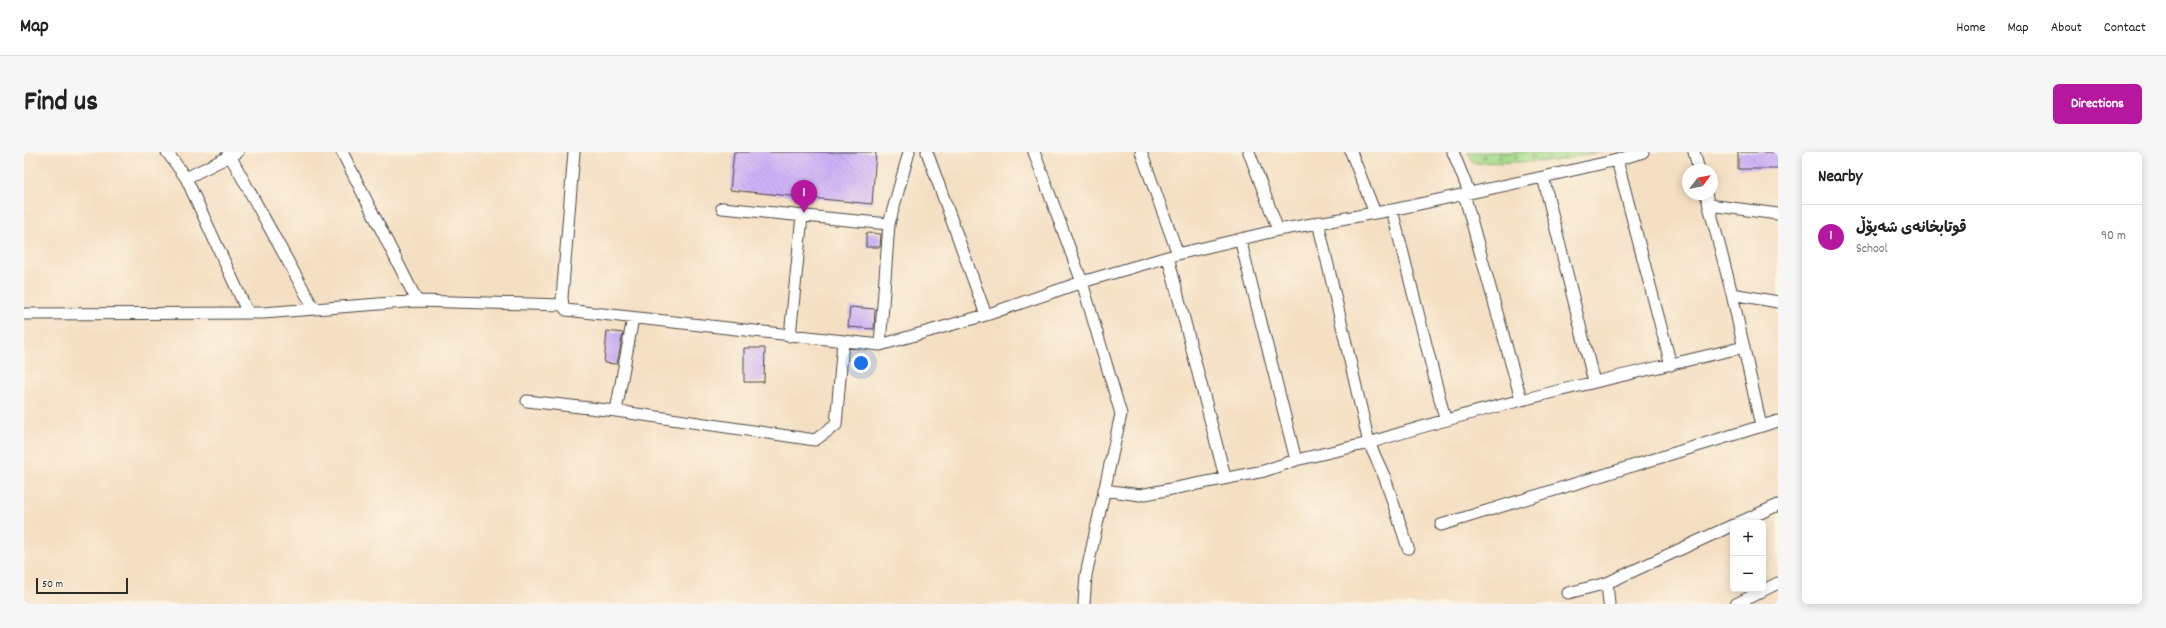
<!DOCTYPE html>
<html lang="en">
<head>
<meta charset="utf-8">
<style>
  :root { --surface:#fff; --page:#f6f6f6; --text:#222; --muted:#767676; --line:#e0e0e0; --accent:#b5179e }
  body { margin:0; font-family:Dekko,"Playpen Sans Arabic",sans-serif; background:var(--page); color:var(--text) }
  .controls { position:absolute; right:12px; bottom:12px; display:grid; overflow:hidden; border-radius:6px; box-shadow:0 2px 10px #0003 }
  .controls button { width:36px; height:36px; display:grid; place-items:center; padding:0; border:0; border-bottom:1px solid var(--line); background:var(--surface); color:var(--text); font:20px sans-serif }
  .compass { position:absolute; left:1658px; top:12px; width:36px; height:36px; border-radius:50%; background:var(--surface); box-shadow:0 2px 10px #0003; rotate:58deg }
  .scale { position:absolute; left:12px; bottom:10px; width:92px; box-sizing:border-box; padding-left:4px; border:2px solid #2b2b2b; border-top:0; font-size:11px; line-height:14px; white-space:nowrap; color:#2b2b2b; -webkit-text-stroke:3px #fcf5e5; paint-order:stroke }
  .you { position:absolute; left:837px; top:211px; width:14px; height:14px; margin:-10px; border:3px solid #fff; border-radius:50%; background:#1a73e8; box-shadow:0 0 0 6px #1a73e833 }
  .badge { display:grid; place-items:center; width:26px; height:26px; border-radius:50%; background:var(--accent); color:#fff; font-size:13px; font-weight:700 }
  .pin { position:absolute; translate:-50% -33px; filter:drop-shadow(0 1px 2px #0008) }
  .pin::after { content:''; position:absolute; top:21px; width:14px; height:12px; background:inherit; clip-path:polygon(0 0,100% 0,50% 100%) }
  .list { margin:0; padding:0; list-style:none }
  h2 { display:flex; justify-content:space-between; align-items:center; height:52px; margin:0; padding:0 16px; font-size:17px }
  h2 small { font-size:13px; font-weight:400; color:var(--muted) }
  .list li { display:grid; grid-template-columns:26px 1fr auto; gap:12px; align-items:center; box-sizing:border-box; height:64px; padding:0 16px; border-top:1px solid var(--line) }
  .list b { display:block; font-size:15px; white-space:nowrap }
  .list p { margin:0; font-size:13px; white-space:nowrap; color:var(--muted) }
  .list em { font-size:13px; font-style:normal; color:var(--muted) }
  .map { position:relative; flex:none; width:1754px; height:452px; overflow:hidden; border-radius:6px }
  header { display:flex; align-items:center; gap:24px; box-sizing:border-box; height:56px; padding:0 20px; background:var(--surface); border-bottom:1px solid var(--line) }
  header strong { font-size:19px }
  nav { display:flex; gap:22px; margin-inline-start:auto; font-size:14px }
  .intro { display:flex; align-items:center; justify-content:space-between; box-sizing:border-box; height:96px; padding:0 24px }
  h1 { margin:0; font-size:28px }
  .button { padding:10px 18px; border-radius:6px; background:var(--accent); color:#fff; font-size:14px; font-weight:700 }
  main { display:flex; gap:24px; padding:0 24px }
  aside { flex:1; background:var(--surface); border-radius:6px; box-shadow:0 2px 10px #0003 }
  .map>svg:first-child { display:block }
  .cemetery { fill:url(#cemetery-stones); stroke:#68825a }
  .building { fill:url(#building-back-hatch) }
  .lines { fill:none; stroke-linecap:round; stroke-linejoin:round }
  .minor-casing { stroke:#494642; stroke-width:13 }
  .minor { stroke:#fff; stroke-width:11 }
</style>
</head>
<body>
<header>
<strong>Map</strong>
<nav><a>Home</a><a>Map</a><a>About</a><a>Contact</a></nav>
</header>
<div class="intro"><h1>Find us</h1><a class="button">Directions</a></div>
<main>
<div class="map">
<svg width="1754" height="452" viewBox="0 0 1754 452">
  <defs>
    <pattern id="cemetery-stones" width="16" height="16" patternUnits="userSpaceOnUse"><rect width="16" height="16" fill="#a4da8a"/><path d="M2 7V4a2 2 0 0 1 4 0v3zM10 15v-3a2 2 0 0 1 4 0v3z" fill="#8dbb77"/></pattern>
    <pattern id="building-back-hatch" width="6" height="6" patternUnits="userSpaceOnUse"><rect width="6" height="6" fill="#cdb1f7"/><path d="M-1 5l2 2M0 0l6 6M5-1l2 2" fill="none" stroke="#b098d4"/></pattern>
  </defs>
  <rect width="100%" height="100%" fill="#fcf5e5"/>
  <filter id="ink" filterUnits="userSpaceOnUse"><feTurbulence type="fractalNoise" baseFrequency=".025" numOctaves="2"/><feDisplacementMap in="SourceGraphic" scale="8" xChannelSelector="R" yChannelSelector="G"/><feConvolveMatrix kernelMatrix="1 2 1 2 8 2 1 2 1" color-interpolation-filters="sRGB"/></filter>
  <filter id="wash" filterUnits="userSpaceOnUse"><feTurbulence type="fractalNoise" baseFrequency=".012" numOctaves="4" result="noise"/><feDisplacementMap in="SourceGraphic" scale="16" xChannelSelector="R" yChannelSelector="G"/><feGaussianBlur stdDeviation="0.9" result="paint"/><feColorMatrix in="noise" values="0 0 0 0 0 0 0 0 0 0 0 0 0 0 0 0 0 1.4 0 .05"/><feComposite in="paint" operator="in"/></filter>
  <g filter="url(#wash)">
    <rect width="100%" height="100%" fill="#f4dfc2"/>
    <!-- cemetery -->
    <path class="cemetery" d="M1444 0H1576L1530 9 1449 11Z"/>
    <g id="blocks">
      <!-- building -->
      <path class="building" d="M710 0H852L848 52 706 38Z
        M1714 0H1754V17H1714Z
        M842 81 857 82 856 95H842Z
        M826 155 851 157 850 177 824 175Z
        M583 179 599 181 593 212 580 211Z
        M720 196H741L740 230H720Z"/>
    </g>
  </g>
  <g filter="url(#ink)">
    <use href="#blocks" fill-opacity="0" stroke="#494642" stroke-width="1"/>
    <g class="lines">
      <defs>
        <path id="minor" d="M143 0 162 26 214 0
          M204 0 290 157
          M318 0 393 149
          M550 0 538 146 539 153 542 158 856 193 962 163 1058 130 1154 102 1254 78 1368 58 1519 25 1593 8 1619 0
          M903 0 962 163
          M1010 0 1058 130 1097 262 1062 423 1060 452
          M1117 0 1154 102
          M1225 0 1254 78
          M1327 0 1351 61
          M1429 0 1445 40
          M1670 0 1675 18
          M1593 8 1647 213
          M1519 25 1570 230
          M162 26 224 161
          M1440 42 1497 247
          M1682 42 1708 142 1737 274
          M1685 53 1754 62
          M698 56 865 72
          M1368 58 1421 267
          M1294 70 1345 291C1468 252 1594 225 1720 195
          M1216 87 1272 308
          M1144 105 1201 325
          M1708 142 1754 150
          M0 162 239 161 393 149 539 153
          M766 184 778 64
          M856 193 865 72 885 0
          M503 249 592 259 791 288 812 273 819 189
          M592 259 609 166
          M1080 338 1116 343 1240 319 1272 308 1345 291 1361 326 1384 396
          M1714 371 1754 353
          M1417 373 1754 269
          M1583 431 1585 452
          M1544 441 1583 431 1709 373
          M1712 452 1754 431"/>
      </defs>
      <!-- minor casing -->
      <use href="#minor" class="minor-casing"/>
      <!-- minor -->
      <use href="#minor" class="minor"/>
    </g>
  </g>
</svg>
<div class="controls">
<button>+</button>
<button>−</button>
</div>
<svg class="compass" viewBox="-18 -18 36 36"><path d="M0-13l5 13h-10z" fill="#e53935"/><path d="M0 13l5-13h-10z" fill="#767676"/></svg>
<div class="scale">50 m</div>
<div class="you"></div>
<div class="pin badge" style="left:780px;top:61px">1</div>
</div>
<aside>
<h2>Nearby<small></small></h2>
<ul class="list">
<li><span class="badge">1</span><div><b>قوتابخانەی شەپۆڵ</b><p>School</p></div><em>90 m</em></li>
</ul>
</aside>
</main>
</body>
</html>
